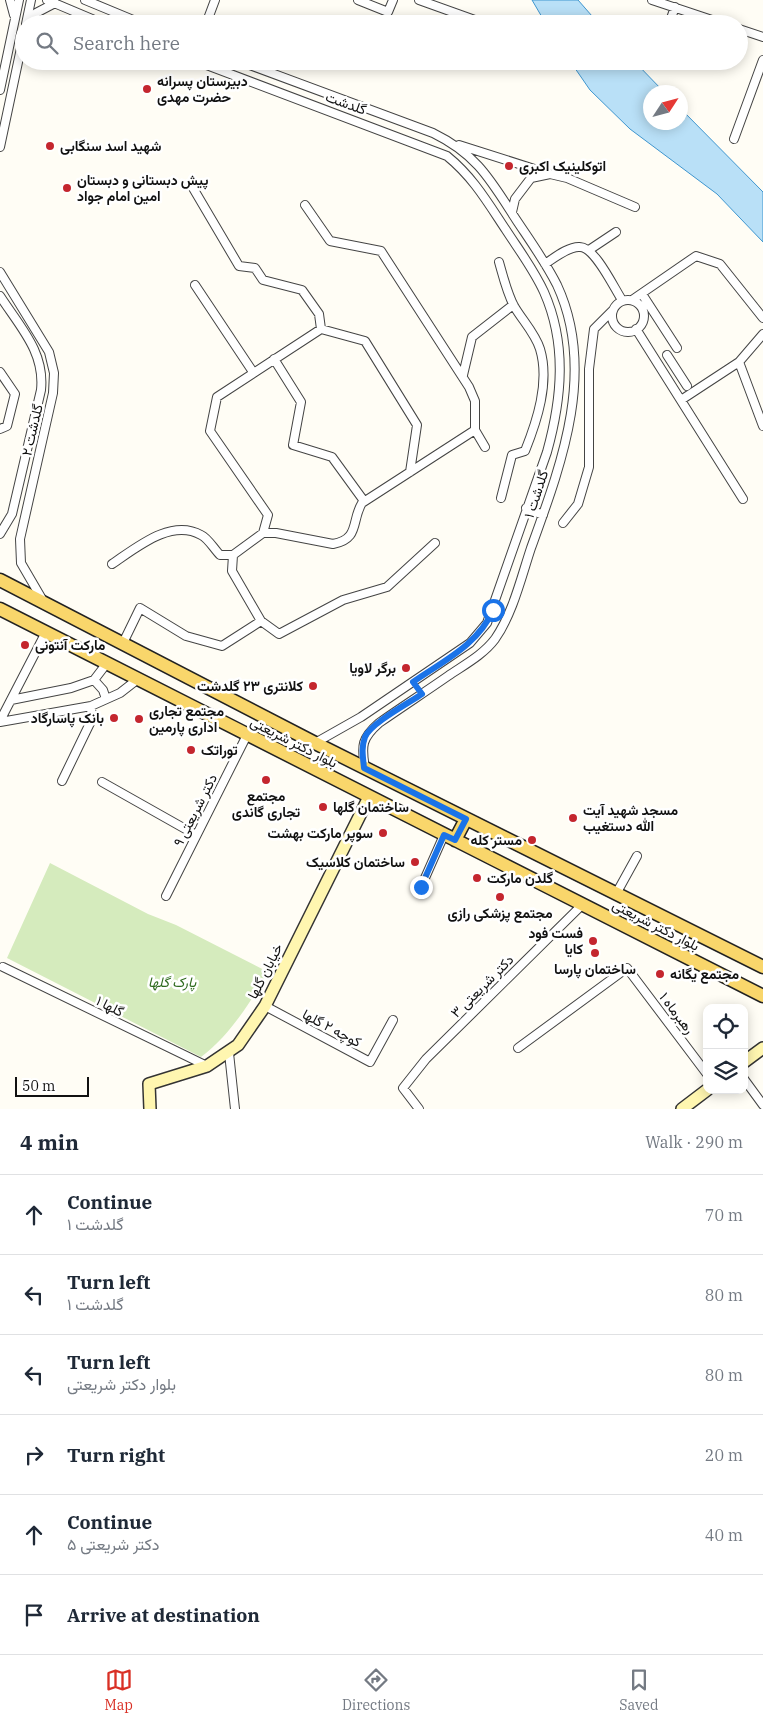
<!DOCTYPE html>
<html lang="en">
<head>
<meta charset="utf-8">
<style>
  :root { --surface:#fff; --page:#f2f2f3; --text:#1f2937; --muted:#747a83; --line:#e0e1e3; --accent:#d93025 }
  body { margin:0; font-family:"IBM Plex Serif",Vazirmatn,serif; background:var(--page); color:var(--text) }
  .controls { position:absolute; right:15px; bottom:15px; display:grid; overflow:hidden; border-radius:10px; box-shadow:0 2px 12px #0003 }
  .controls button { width:45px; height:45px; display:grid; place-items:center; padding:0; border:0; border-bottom:1px solid var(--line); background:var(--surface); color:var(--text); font:25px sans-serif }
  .compass { position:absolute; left:643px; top:85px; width:45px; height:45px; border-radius:50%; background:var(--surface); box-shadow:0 2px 12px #0003; rotate:54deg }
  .scale { position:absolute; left:15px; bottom:12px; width:74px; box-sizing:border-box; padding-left:5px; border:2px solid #111; border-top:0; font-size:14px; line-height:18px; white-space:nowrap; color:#111; -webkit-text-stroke:4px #fff; paint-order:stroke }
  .stop { position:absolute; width:15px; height:15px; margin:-11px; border:4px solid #1a73e8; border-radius:50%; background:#fff }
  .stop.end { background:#1a73e8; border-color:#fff; box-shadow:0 1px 5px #0008 }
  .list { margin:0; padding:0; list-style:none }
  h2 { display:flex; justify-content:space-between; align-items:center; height:65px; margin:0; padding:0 20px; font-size:21px }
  h2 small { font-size:16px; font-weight:400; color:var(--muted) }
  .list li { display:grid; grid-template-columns:32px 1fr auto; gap:15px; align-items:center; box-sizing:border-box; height:80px; padding:0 20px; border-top:1px solid var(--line) }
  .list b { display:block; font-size:19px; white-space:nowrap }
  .list p { margin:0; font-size:16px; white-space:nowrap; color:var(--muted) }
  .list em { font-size:16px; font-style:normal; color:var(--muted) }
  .icon { flex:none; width:28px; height:28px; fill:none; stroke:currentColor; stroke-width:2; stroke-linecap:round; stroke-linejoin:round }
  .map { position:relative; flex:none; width:763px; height:1109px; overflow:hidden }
  .search { position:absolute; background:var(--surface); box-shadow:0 2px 12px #0003; left:15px; right:15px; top:15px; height:55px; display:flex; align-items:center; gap:12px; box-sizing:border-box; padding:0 18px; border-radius:28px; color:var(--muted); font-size:19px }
  .sheet { height:545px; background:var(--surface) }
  nav { display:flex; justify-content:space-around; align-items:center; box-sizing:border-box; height:70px; border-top:1px solid var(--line); background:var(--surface); font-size:14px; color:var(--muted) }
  nav a { display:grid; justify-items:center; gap:2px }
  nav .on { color:var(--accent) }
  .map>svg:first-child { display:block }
  .green { fill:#d5ebbd }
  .water { fill:#b9e0f7; stroke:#3f96cf }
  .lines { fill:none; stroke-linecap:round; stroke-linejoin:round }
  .street-casing { stroke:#444; stroke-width:10 }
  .secondary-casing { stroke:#333; stroke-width:14 }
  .primary-casing { stroke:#222; stroke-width:15 }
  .street { stroke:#fff; stroke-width:8 }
  .secondary { stroke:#fff6b0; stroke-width:11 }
  .primary { stroke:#f9d66b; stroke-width:12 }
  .route { stroke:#1a73e8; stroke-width:6 }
  .poi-dot { fill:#c4262e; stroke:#fff; stroke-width:2 }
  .labels { text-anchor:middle; stroke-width:5; stroke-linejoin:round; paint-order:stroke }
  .poi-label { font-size:14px; font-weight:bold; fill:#111; stroke:#fff; text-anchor:start }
  .street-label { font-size:14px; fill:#111; stroke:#fff }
  .park-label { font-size:14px; font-style:italic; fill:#2f6b1f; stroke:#fff }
</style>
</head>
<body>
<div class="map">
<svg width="763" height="1109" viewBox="0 0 763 1109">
  <rect width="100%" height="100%" fill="#fffdf5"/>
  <!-- green -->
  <path class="green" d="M50 863 148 914 176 925 268 972C249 1004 231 1034 201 1057L7 958Z"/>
  <!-- water -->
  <path class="water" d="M532 0H578L599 24H546Z
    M570 61H634L664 92H650V122H680L681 109 763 192V242L717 194 630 129 590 90Z"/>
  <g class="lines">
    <defs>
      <path id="street" d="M10 0 14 15
        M47 0 104 24
        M85 0 143 24
        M358 0 388 12 393 0
        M419 0 486 24
        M652 0 724 24
        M26 24 31 0
        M28 24 36 13 55 3
        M206 24 215 0
        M669 24 675 7
        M739 29 763 37
        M196 61 447 156C473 177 488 203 506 230 519 250 534 270 544 292 567 344 562 398 547 452L487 623 470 643 361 717 315 743
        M239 61 433 133C478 155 491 181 517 221 531 242 546 263 557 285 597 371 561 465 531 548 521 578 513 613 495 639 483 655 464 665 448 676 425 692 402 707 379 723 362 738 361 745 365 768
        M0 90 19 0
        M734 139 763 60
        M459 145 550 174
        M0 147 24 34
        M193 188 239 266 255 268 263 280 302 290 319 314 321 329
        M512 212 515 199 531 178 550 174 567 178 635 207
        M589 250 616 232
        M499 262C503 276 507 293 514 306 522 320 535 333 540 349 550 382 537 421 525 451L512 455 501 498
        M545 264C554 258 569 246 580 247 595 247 614 288 622 300
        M0 272 49 352 54 373 53 393 20 539 21 563 42 599
        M195 285 253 372
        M642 294 677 348
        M0 296C20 327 45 352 41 390L12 514 0 534
        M612 316a16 16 0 1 1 32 0a16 16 0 1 1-32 0Z
        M632 300 696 256 720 264 763 318
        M636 329 743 499
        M763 334 739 362 763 426
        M667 355 687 386
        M274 359 301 402 293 445 332 457 364 501
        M0 372 15 394 7 426 0 429
        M463 375 472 337 513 305
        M681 400 739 362
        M475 430 485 447
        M526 508 543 515
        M563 523 578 504 589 467V369L594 329 612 311
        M263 533 268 515 210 431 217 397 321 329 365 341 417 425 410 472
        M112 564C136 548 171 518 201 535 208 538 214 549 220 555H233
        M261 621 232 571 233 555 263 533H276L333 544C360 539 351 521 362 503L475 430V401L469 387 381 251 330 241 305 205
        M123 643 140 608 186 636 222 646 261 621 279 634 343 600 387 587 435 543
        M94 680 107 663
        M11 700 71 688 94 680 103 690 106 699
        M0 721 46 632
        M0 722 91 706 120 693 138 679
        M62 781 92 719 91 706
        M102 782 196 835
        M421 887 444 835
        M616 894 637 856
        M166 896 247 735
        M3 967 207 1066
        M265 1006 370 1062 393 1020
        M518 1048 627 968 707 1074
        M229 1053 235 1109
        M744 1079 763 1105
        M419 1109 403 1088 426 1059 582 905"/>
      <path id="secondary" d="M744 1062 763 1048
        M150 1109 149 1084 207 1066 238 1045 265 1006 369 797
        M682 1109 707 1090"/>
      <path id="primary" d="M0 580 315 743 763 967
        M0 609 763 996
        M455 840 466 819"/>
    </defs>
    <!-- street casing -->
    <use href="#street" class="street-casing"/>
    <!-- secondary casing -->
    <use href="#secondary" class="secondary-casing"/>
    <!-- primary casing -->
    <use href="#primary" class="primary-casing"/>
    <!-- street -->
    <use href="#street" class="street"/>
    <!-- secondary -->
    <use href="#secondary" class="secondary"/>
    <!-- primary -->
    <use href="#primary" class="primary"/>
  </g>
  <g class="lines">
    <!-- route -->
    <path class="route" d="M421 887 444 835 455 840 466 819 364 768C363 757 361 748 365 737 371 723 409 703 422 694L413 682C443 661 478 645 493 610"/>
  </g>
  <!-- markers -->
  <g class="poi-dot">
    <circle cx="147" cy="89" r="5"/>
    <circle cx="50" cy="146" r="5"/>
    <circle cx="509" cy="166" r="5"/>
    <circle cx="67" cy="188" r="5"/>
    <circle cx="25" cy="645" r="5"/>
    <circle cx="406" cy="668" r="5"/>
    <circle cx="313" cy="686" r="5"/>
    <circle cx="114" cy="718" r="5"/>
    <circle cx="139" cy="719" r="5"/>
    <circle cx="191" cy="750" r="5"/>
    <circle cx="266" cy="780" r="5"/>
    <circle cx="323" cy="807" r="5"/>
    <circle cx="573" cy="818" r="5"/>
    <circle cx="383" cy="833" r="5"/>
    <circle cx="532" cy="840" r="5"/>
    <circle cx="415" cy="862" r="5"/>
    <circle cx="477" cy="878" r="5"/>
    <circle cx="500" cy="897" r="5"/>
    <circle cx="593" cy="941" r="5"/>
    <circle cx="595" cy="953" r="5"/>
    <circle cx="660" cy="974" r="5"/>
  </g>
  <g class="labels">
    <!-- poi labels -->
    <g class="poi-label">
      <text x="157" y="86">دبیرستان پسرانه<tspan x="157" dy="16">حضرت مهدی</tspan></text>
      <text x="60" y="151">شهید اسد سنگابی</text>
      <text x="519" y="171">اتوکلینیک اکبری</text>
      <text x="77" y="185">پیش دبستانی و دبستان<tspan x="77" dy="16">امین امام جواد</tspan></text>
      <text x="35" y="650">مارکت آنتونی</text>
      <text x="396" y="673" text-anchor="end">برگر لاویا</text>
      <text x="303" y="691" text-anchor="end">کلانتری ۲۳ گلدشت</text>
      <text x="149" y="716">مجتمع تجاری<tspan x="149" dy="16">اداری پارمین</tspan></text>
      <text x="104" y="723" text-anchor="end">بانک پاسارگاد</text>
      <text x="201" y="755">توراتک</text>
      <text x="266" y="801" text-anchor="middle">مجتمع<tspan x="266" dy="16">تجاری گاندی</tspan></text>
      <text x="333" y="812">ساختمان گلها</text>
      <text x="583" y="815">مسجد شهید آیت<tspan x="583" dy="16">الله دستغیب</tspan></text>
      <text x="373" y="838" text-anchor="end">سوپر مارکت بهشت</text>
      <text x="522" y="845" text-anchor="end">مستر کله</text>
      <text x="405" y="867" text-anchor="end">ساختمان کلاسیک</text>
      <text x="487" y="883">گلدن مارکت</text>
      <text x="500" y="918" text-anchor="middle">مجتمع پزشکی رازی</text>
      <text x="583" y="938" text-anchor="end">فست فود<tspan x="583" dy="16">کایا</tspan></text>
      <text x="595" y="974" text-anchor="middle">ساختمان پارسا</text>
      <text x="670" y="979">مجتمع یگانه</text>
    </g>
    <!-- street labels -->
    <g class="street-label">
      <text transform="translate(346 103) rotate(20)" y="5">گلدشت</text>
      <text transform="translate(32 430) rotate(-77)" y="5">گلدشت ۲</text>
      <text transform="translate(536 494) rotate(-72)" y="5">گلدشت ۱</text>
      <text transform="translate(294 742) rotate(27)" y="5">بلوار دکتر شریعتی</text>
      <text transform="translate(195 810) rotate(-63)" y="5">دکتر شریعتی ۹</text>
      <text transform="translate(656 925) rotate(27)" y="5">بلوار دکتر شریعتی</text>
      <text transform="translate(265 971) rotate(-63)" y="5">خیابان گلها</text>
      <text transform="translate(482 986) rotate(-45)" y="5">۳ دکتر شریعتی</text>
      <text transform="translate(110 1006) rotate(27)" y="5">۱ گلها</text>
      <text transform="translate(677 1013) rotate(53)" y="5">۱ رهبرماه</text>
      <text transform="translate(332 1028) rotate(28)" y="5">کوچه ۲ گلها</text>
    </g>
    <!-- park labels -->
    <g class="park-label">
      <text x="172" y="987">پارک گلها</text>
    </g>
  </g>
</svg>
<div class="controls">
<button><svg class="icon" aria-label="locate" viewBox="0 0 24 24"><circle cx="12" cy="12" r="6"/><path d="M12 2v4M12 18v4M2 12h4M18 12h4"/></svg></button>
<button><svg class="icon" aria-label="layers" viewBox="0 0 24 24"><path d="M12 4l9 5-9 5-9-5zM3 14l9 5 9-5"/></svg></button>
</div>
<svg class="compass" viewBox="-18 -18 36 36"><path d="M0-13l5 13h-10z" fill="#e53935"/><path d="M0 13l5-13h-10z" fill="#747a83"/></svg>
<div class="scale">50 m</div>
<div class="stop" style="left:493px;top:610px"></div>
<div class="stop end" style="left:421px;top:887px"></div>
<div class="search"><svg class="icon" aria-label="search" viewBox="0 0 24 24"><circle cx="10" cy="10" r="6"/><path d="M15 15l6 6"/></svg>Search here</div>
</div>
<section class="sheet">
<h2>4 min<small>Walk · 290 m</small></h2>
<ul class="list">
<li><svg class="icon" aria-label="ahead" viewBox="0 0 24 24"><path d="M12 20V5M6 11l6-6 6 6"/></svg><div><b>Continue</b><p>گلدشت ۱</p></div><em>70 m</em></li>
<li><svg class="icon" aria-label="left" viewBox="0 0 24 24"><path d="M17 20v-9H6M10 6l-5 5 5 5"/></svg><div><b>Turn left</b><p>گلدشت ۱</p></div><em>80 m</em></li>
<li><svg class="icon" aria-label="left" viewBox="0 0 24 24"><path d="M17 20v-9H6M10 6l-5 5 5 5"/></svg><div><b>Turn left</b><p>بلوار دکتر شریعتی</p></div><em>80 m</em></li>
<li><svg class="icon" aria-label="right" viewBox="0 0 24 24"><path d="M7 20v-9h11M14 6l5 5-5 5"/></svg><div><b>Turn right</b></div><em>20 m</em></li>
<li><svg class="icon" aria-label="ahead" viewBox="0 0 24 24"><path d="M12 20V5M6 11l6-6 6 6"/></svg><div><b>Continue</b><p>۵ دکتر شریعتی</p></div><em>40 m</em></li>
<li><svg class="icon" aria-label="arrive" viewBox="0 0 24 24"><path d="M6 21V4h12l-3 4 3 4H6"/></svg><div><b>Arrive at destination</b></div></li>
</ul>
</section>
<nav>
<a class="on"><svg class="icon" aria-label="map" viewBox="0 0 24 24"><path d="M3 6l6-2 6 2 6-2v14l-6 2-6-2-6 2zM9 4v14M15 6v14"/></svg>Map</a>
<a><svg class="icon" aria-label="directions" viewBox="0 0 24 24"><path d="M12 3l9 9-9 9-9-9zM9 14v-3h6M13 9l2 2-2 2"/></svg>Directions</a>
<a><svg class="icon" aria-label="saved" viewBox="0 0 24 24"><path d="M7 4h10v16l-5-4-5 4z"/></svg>Saved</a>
</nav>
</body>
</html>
